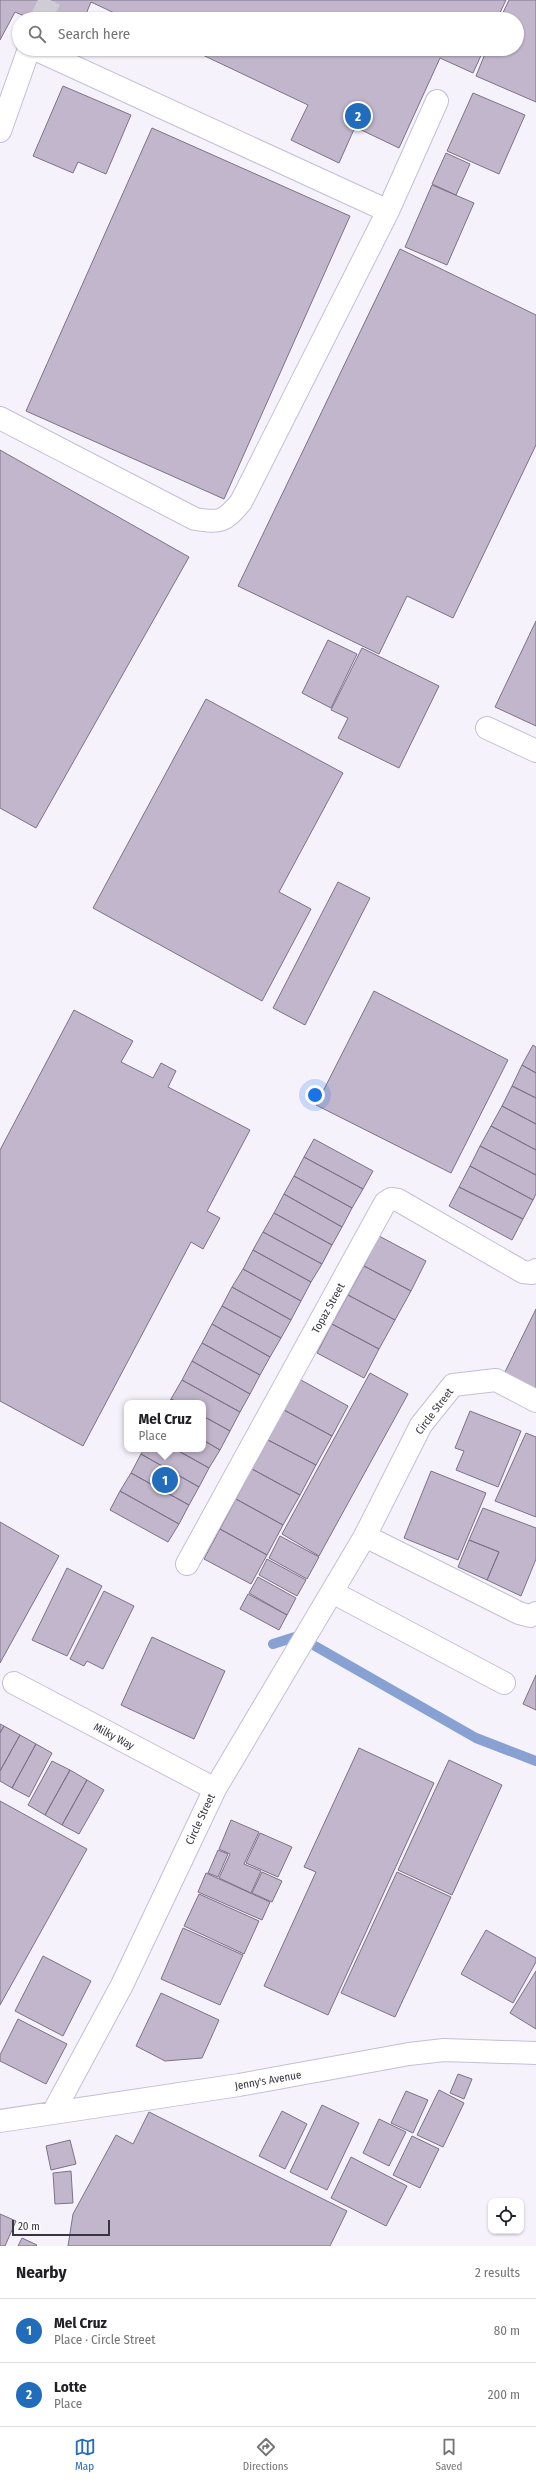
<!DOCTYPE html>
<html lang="en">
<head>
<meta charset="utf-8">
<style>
  :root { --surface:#fff; --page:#f2f2f2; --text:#202124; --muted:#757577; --line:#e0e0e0; --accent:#226cbc }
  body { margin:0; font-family:"Fira Sans Condensed",sans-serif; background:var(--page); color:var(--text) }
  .controls { position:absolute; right:12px; bottom:12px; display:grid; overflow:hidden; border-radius:8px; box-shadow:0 1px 3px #0004 }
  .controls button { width:36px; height:36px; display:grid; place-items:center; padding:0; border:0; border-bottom:1px solid var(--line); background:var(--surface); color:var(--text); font:20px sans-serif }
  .scale { position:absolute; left:12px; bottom:10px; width:98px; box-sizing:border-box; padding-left:4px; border:2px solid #37353e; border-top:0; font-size:11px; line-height:14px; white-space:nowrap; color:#37353e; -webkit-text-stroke:3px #fff; paint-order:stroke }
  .you { position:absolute; left:315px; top:1095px; width:14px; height:14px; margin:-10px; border:3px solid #fff; border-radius:50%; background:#1a73e8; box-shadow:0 0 0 6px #1a73e833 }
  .badge { display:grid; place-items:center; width:26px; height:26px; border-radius:50%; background:var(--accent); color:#fff; font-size:13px; font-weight:700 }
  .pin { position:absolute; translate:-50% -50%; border:2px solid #fff; box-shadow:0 1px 4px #0006 }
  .popup { position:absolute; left:124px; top:1400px; width:82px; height:52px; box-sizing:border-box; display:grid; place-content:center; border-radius:8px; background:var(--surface); filter:drop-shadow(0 1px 3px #0005); font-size:13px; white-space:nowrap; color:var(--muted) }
  .popup b { font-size:15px; color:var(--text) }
  .popup::after { content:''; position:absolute; left:50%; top:100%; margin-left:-8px; border:8px solid transparent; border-top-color:var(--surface) }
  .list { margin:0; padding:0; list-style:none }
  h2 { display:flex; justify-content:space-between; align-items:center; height:52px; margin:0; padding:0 16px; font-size:17px }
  h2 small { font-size:13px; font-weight:400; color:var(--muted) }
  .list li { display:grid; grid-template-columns:26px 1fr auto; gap:12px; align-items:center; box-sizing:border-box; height:64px; padding:0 16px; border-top:1px solid var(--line) }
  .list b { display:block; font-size:15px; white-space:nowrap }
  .list p { margin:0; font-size:13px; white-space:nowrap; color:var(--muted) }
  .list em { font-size:13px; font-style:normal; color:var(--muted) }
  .icon { flex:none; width:22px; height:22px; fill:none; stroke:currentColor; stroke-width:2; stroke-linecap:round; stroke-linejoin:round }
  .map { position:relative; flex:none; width:536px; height:2246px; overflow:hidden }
  .search { position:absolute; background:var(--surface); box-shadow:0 1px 3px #0004; left:12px; right:12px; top:12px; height:44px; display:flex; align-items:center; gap:10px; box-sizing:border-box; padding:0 14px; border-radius:22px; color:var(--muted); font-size:15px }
  .sheet { height:180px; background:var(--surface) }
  nav { display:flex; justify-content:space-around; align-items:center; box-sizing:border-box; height:56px; border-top:1px solid var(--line); background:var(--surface); font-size:11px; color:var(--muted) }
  nav a { display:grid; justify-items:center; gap:2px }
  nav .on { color:var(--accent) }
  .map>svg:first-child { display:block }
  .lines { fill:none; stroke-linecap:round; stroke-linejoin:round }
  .stream { stroke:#86a1d2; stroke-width:10 }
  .building { fill:#c2b6cc; stroke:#7d7287 }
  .minor-tunnel { stroke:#cfccd6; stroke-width:22; stroke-dasharray:22 11; stroke-linecap:butt }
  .minor-casing { stroke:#c4bfd6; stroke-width:24 }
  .minor { stroke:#fff; stroke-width:22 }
  .labels { text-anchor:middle; stroke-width:3.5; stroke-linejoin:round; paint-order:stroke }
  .street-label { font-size:11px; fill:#37353e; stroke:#fff }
</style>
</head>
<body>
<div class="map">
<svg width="536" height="2246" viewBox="0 0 536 2246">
  <rect width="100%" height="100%" fill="#f5f2fc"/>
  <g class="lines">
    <!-- stream -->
    <path class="stream" d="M273 1644 298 1636
      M315 1646 476 1738 536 1761"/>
  </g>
  <!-- building -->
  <path class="building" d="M0 0H506L497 19H127L91 2 84 19H31L15 12 0 40Z
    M509 0H536V102L476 76 487 49H517V19H500Z
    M190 49H484L473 73 440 58 399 148 355 127 339 163 291 140 308 105Z
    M63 86 131 115 106 174 78 162 73 173 33 156Z
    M473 93 525 115 499 174 447 151Z
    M152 128 350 216 224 499 26 411Z
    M446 153 470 164 456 195 432 184Z
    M432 185 474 203 447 265 405 247Z
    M400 249 536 315V445L453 618 407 596 379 654 238 586Z
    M0 450 189 557 36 828 0 808Z
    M536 621V726L495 707Z
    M328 640 357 654 331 708 302 693Z
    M362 648 439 686 399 768 338 738 348 718 331 710Z
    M206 699 343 773 279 892 311 909 262 1001 93 908Z
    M338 882 370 898 305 1025 273 1008Z
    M374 991 508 1060 451 1173 316 1105Z
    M74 1010 133 1041 121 1062 153 1078 161 1063 176 1071 168 1087 250 1130 207 1211 220 1218 203 1249 191 1242 83 1446 0 1401V1150Z
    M533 1045 536 1047V1073L522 1065Z
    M522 1065 536 1073V1098L512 1086Z
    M512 1086 536 1098V1124L502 1106Z
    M502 1106 536 1124V1150L491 1126Z
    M491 1126 536 1150V1175L480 1146Z
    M314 1139 373 1171 363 1189 304 1157Z
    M480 1146 536 1175V1194L533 1200 470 1166Z
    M304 1157 363 1189 352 1208 294 1176Z
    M470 1166 533 1200 523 1219 459 1187Z
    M294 1176 352 1208 342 1227 284 1194Z
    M459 1187 523 1219 512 1240 449 1206Z
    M284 1194 342 1227 332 1245 274 1213Z
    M274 1213 332 1245 322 1264 263 1232Z
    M263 1232 322 1264 311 1282 253 1250Z
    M379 1236 426 1261 411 1291 364 1266Z
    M253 1250 311 1282 301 1301 243 1269Z
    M364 1266 411 1291 395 1320 348 1295Z
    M243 1269 301 1301 291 1320 232 1287Z
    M232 1287 291 1320 281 1338 222 1306Z
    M348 1295 395 1320 379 1349 332 1324Z
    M222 1306 281 1338 270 1357 212 1324Z
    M536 1309V1392L503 1376Z
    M212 1324 270 1357 260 1375 202 1343Z
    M332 1324 379 1349 364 1378 317 1353Z
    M202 1343 260 1375 250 1394 192 1361Z
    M192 1361 250 1394 240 1412 182 1380Z
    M370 1373 408 1394 319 1556 282 1534Z
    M182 1380 240 1412 230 1431 203 1416V1403H179L171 1399Z
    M301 1380 348 1406 332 1436 284 1410Z
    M171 1399 179 1403H169Z
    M284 1410 332 1436 316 1465 268 1440Z
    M470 1411 521 1431 498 1487 456 1470 464 1451 455 1448Z
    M203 1416 230 1431 220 1450 203 1440Z
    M526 1433 536 1437V1517L495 1501Z
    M203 1440 220 1450 209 1468 175 1449H203Z
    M268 1440 316 1465 300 1495 252 1469Z
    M144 1449H175L209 1468 199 1487 141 1454Z
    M141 1454 199 1487 189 1505 131 1473Z
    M252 1469 300 1495 283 1525 236 1499Z
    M431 1471 486 1493 458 1560 404 1538Z
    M131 1473 189 1505 179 1524 120 1491Z
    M120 1491 179 1524 168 1542 110 1510Z
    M236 1499 283 1525 267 1555 220 1529Z
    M483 1508 536 1528V1559L521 1596 487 1580 499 1552 469 1540Z
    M0 1522 59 1556 0 1663Z
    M220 1529 267 1555 251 1584 204 1559Z
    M280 1536 319 1557 307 1579 269 1558Z
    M469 1540 499 1552 487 1580 458 1567Z
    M267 1559 306 1580 297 1596 259 1575Z
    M67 1568 102 1586 67 1656 32 1640Z
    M258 1577 296 1598 287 1615 249 1593Z
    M104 1591 134 1606 103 1669 87 1661 84 1666 70 1659Z
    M248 1594 287 1615 279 1630 240 1609Z
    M152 1637 225 1671 194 1739 121 1705Z
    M536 1675V1710L523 1704Z
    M0 1724 4 1726 0 1733Z
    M4 1726 20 1735 0 1771V1733Z
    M20 1735 36 1744 12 1788 0 1781V1771Z
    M36 1744 52 1753 29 1797 12 1788Z
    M359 1748 434 1783 328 2015 264 1986 316 1872 304 1867Z
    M449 1760 502 1785 452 1895 398 1870Z
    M52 1761 70 1770 45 1815 28 1805Z
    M70 1770 87 1780 62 1825 45 1815Z
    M87 1780 104 1790 79 1834 62 1825Z
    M0 1801 87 1849 0 2005Z
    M231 1820 259 1832 244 1864 261 1871 251 1893 219 1878 230 1854 219 1849Z
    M260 1833 292 1847 278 1877 246 1863Z
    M218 1850 228 1854 218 1877 208 1873Z
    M262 1872 282 1881 272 1902 252 1893Z
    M397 1872 451 1897 395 2017 341 1993Z
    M206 1873 270 1902 262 1920 198 1892Z
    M199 1894 259 1921 244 1954 184 1926Z
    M183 1928 243 1955 220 2005 161 1979Z
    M486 1930 536 1958V1962L513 2003 461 1974Z
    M43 1956 91 1981 63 2036 15 2011Z
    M536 1971V2029L510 2013Z
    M161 1993 219 2020 202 2058 165 2061 136 2046Z
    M18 2019 67 2044 46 2084 0 2061V2055Z
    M458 2074 472 2079 464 2099 450 2093Z
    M439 2090 464 2103 443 2147 417 2135Z
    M406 2091 428 2100 413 2133 391 2123Z
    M322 2105 359 2123 327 2190 290 2172Z
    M282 2111 307 2124 285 2169 259 2156Z
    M149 2112 347 2211 330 2246H68L73 2214 116 2135 133 2144Z
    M379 2119 406 2132 389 2166 363 2153Z
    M412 2136 439 2149 420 2188 393 2175Z
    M70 2140 76 2164 51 2170 46 2146Z
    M351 2157 407 2186 386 2226 331 2198Z
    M71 2171 73 2203 55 2204 53 2173Z
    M0 2214 16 2221 5 2246H0Z
    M22 2238 37 2245 36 2246H18Z"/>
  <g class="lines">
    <!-- minor-tunnel -->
    <path class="minor-tunnel" d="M41 19 50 0"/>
    <defs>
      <path id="minor" d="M35 49 388 211
        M0 131 29 49
        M0 418 195 519C221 523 224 522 241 502L388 211 437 101
        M487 728 536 751
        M365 1536 421 1425 453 1385 496 1380 536 1401
        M187 1564 385 1203 391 1199 398 1200 523 1272 532 1273 536 1270
        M332 1592 504 1683
        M14 1683 215 1789
        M54 2111 122 1985 215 1789 365 1536 519 1613 530 1616 536 1613
        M0 2121 239 2085 409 2054 444 2050 536 2053"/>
    </defs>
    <!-- minor casing -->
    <use href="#minor" class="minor-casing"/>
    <!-- minor -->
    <use href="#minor" class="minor"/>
  </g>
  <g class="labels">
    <!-- street labels -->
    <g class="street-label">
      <text transform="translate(328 1308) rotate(-61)" y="4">Topaz Street</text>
      <text transform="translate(434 1411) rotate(-53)" y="4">Circle Street</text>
      <text transform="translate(114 1736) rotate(28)" y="4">Milky Way</text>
      <text transform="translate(200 1819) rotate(-65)" y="4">Circle Street</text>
      <text transform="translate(268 2080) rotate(-10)" y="4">Jenny's Avenue</text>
    </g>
  </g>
</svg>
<div class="controls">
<button><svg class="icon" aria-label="locate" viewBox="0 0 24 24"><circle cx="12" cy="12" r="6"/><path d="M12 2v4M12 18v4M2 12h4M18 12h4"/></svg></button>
</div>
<div class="scale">20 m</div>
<div class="you"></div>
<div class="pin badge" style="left:165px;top:1480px">1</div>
<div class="popup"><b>Mel Cruz</b>Place</div>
<div class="pin badge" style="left:358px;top:116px">2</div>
<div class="search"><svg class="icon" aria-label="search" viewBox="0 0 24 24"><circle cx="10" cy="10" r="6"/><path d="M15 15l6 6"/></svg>Search here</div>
</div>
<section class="sheet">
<h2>Nearby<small>2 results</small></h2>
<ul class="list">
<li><span class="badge">1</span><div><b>Mel Cruz</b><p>Place · Circle Street</p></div><em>80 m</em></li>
<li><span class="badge">2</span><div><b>Lotte</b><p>Place</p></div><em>200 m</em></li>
</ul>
</section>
<nav>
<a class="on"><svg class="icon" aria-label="map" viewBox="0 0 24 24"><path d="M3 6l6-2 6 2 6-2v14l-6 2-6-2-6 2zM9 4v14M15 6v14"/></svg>Map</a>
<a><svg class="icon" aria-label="directions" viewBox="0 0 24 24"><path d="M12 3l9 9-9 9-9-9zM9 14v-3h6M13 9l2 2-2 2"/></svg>Directions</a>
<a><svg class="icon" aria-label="saved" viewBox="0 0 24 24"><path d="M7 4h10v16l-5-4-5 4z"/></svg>Saved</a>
</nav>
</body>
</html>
